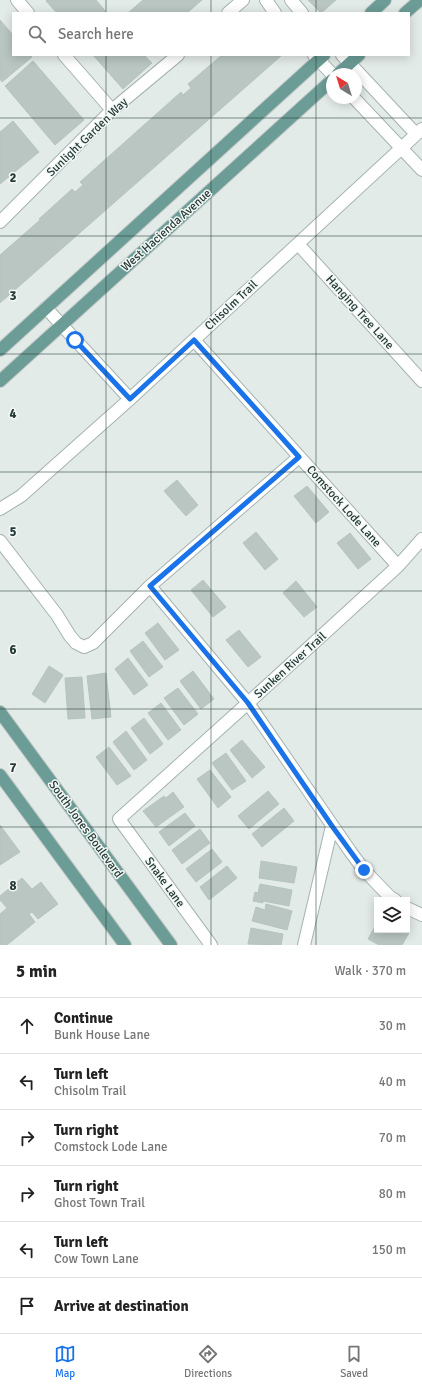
<!DOCTYPE html>
<html lang="en">
<head>
<meta charset="utf-8">
<style>
  :root { --surface:#fff; --page:#f2f2f2; --text:#222; --muted:#767676; --line:#e0e0e0; --accent:#1a73e8 }
  body { margin:0; font-family:Signika,sans-serif; background:var(--page); color:var(--text) }
  .controls { position:absolute; right:12px; bottom:12px; display:grid; overflow:hidden; border-radius:0px; box-shadow:0 2px 10px #0003 }
  .controls button { width:36px; height:36px; display:grid; place-items:center; padding:0; border:0; border-bottom:1px solid var(--line); background:var(--surface); color:var(--text); font:20px sans-serif }
  .compass { position:absolute; left:326px; top:68px; width:36px; height:36px; border-radius:50%; background:var(--surface); box-shadow:0 2px 10px #0003; rotate:322deg }
  .stop { position:absolute; width:12px; height:12px; margin:-9px; border:3px solid #1a73e8; border-radius:50%; background:#fff }
  .stop.end { background:#1a73e8; border-color:#fff; box-shadow:0 1px 4px #0008 }
  .list { margin:0; padding:0; list-style:none }
  h2 { display:flex; justify-content:space-between; align-items:center; height:52px; margin:0; padding:0 16px; font-size:17px }
  h2 small { font-size:13px; font-weight:400; color:var(--muted) }
  .list li { display:grid; grid-template-columns:26px 1fr auto; gap:12px; align-items:center; box-sizing:border-box; height:56px; padding:0 16px; border-top:1px solid var(--line) }
  .list b { display:block; font-size:15px; white-space:nowrap }
  .list p { margin:0; font-size:13px; white-space:nowrap; color:var(--muted) }
  .list em { font-size:13px; font-style:normal; color:var(--muted) }
  .icon { flex:none; width:22px; height:22px; fill:none; stroke:currentColor; stroke-width:2; stroke-linecap:round; stroke-linejoin:round }
  .map { position:relative; flex:none; width:422px; height:945px; overflow:hidden }
  .search { position:absolute; background:var(--surface); box-shadow:0 2px 10px #0003; left:12px; right:12px; top:12px; height:44px; display:flex; align-items:center; gap:10px; box-sizing:border-box; padding:0 14px; border-radius:0px; color:var(--muted); font-size:15px }
  .sheet { height:388px; background:var(--surface) }
  nav { display:flex; justify-content:space-around; align-items:center; box-sizing:border-box; height:56px; border-top:1px solid var(--line); background:var(--surface); font-size:11px; color:var(--muted) }
  nav a { display:grid; justify-items:center; gap:2px }
  nav .on { color:var(--accent) }
  .map>svg:first-child { display:block }
  .building { fill:#b9c6c2; stroke:#b6c4c0 }
  .lines { fill:none; stroke-linecap:round; stroke-linejoin:round }
  .minor-casing { stroke:#a6b3b0; stroke-width:14 }
  .major-casing { stroke:#c2c8c7; stroke-width:14 }
  .minor { stroke:#fff; stroke-width:12 }
  .major { stroke:#6c9c96; stroke-width:12 }
  .route { stroke:#1a73e8; stroke-width:5 }
  .grid { fill:none; stroke:#253b37; stroke-width:1; stroke-opacity:0.55 }
  .labels { text-anchor:middle; stroke-width:3; stroke-linejoin:round; paint-order:stroke }
  .street-label { font-size:12px; fill:#253b37; stroke:#f3f8f6 }
  .grid-label { font-size:13px; text-anchor:middle; font-weight:bold; fill:#253b37; stroke:#f3f8f6; stroke-width:3; stroke-linejoin:round; paint-order:stroke }
</style>
</head>
<body>
<div class="map">
<svg width="422" height="945" viewBox="0 0 422 945">
  <rect width="100%" height="100%" fill="#e3ebe9"/>
  <!-- building -->
  <path class="building" d="M47 0H96L107 13H57L46 1Z
    M143 0H202L187 13H128Z
    M308 0H336L321 13Z
    M0 20 13 35V55H30L32 57 2 82 0 79Z
    M93 55H144L152 63 123 89Z
    M222 55 281 56 0 303V255L40 220 39 219 72 189 75 192 83 185 80 182 181 92 183 95 191 88 188 84Z
    M33 61 84 120 55 145 5 86Z
    M13 121 39 152 0 184V132Z
    M177 480 198 505 186 516 164 491Z
    M307 486 329 512 316 523 294 496Z
    M256 532 278 559 265 570 243 543Z
    M350 533 371 559 358 569 337 543Z
    M203 580 226 607 213 617 191 590Z
    M296 581 317 607 304 617 283 593Z
    M158 623 179 650 165 660 145 633Z
    M239 630 261 657 248 667 226 640Z
    M143 641 163 667 149 677 130 651Z
    M128 658 148 685 134 695 115 669Z
    M49 666 63 675 45 703 32 694Z
    M193 671 214 699 201 709 180 681Z
    M106 673 111 717 92 719 87 676Z
    M82 677 85 718 68 719 65 678Z
    M178 688 198 714 184 725 164 698Z
    M161 703 181 730 168 740 148 713Z
    M144 718 163 744 150 754 131 728Z
    M126 731 147 760 134 770 113 742Z
    M242 740 265 767 252 778 230 750Z
    M109 747 131 776 117 785 96 757Z
    M226 753 246 781 232 790 212 763Z
    M210 770 231 797 218 808 197 779Z
    M268 791 279 804 249 829 238 816Z
    M173 792 184 807 156 827 143 811 164 796 166 798Z
    M284 808 294 821 262 847 252 834Z
    M185 813 195 826 169 846 159 832Z
    M0 825 20 852 0 865Z
    M200 829 210 843 182 864 172 850Z
    M212 849 222 862 196 882 186 869Z
    M261 861 297 867 294 883 259 878Z
    M227 866 237 878 209 900 200 887Z
    M22 878 32 889 41 882 58 904 38 919 32 912 29 914 35 922 7 945H0V914L7 908 0 900V896Z
    M260 884 292 890 289 906 263 901V903L253 901 255 892 258 893Z
    M266 904 292 911 287 930 252 921 256 907 265 910Z
    M377 923V930H404L409 933 402 945H379L368 939Z
    M251 928 283 934 281 945 248 944Z"/>
  <g class="lines">
    <defs>
      <path id="minor" d="M17 0 28 13
        M266 0 275 13
        M291 0 302 13
        M228 13 243 0
        M64 55 112 110
        M314 55 332 74
        M342 55 416 134
        M354 98 422 170
        M0 222 112 110 178 55
        M298 244 422 381
        M46 308 130 399
        M194 340 398 566
        M0 509 21 496 130 399 422 129
        M0 541 57 615 70 636 76 643 84 647 93 643 150 586 299 457
        M150 586 248 703 350 851 364 870 390 897 395 900
        M407 908 422 915
        M211 945 119 819 248 703 398 566 422 539
        M304 945 332 826"/>
      <path id="major" d="M371 13 385 0
        M405 13 420 0
        M338 74 359 55
        M0 350 324 55
        M0 381 332 80
        M0 712 171 945
        M0 775 125 945"/>
    </defs>
    <!-- minor casing -->
    <use href="#minor" class="minor-casing"/>
    <!-- major casing -->
    <use href="#major" class="major-casing"/>
    <!-- minor -->
    <use href="#minor" class="minor"/>
    <!-- major -->
    <use href="#major" class="major"/>
  </g>
  <g class="lines">
    <!-- route -->
    <path class="route" d="M75 340 130 399 194 340 299 457 150 586 248 703 332 826 364 870"/>
  </g>
  <!-- grid -->
  <path class="grid" d="M106 0V13M211 0V13M316 0V13M106 55V945M211 55V945M316 55V945M0 118H422M0 236H422M0 354H422M0 472H422M0 591H422M0 709H422M0 827H422"/>
  <g class="labels">
    <!-- street labels -->
    <g class="street-label">
      <text transform="translate(87 137) rotate(-44)" y="4">Sunlight Garden Way</text>
      <text transform="translate(166 230) rotate(-42)" y="4">West Hacienda Avenue</text>
      <text transform="translate(231 305) rotate(-43)" y="4">Chisolm Trail</text>
      <text transform="translate(360 312) rotate(48)" y="4">Hanging Tree Lane</text>
      <text transform="translate(344 506) rotate(48)" y="4">Comstock Lode Lane</text>
      <text transform="translate(290 665) rotate(-42)" y="4">Sunken River Trail</text>
      <text transform="translate(86 829) rotate(54)" y="4">South Jones Boulevard</text>
      <text transform="translate(165 882) rotate(54)" y="4">Snake Lane</text>
    </g>
  </g>
  <g class="grid-label">
    <text x="13" y="182">2</text>
    <text x="13" y="300">3</text>
    <text x="13" y="418">4</text>
    <text x="13" y="536">5</text>
    <text x="13" y="654">6</text>
    <text x="13" y="772">7</text>
    <text x="13" y="890">8</text>
  </g>
</svg>
<div class="controls">
<button><svg class="icon" aria-label="layers" viewBox="0 0 24 24"><path d="M12 4l9 5-9 5-9-5zM3 14l9 5 9-5"/></svg></button>
</div>
<svg class="compass" viewBox="-18 -18 36 36"><path d="M0-13l5 13h-10z" fill="#e53935"/><path d="M0 13l5-13h-10z" fill="#767676"/></svg>
<div class="stop" style="left:75px;top:340px"></div>
<div class="stop end" style="left:364px;top:870px"></div>
<div class="search"><svg class="icon" aria-label="search" viewBox="0 0 24 24"><circle cx="10" cy="10" r="6"/><path d="M15 15l6 6"/></svg>Search here</div>
</div>
<section class="sheet">
<h2>5 min<small>Walk · 370 m</small></h2>
<ul class="list">
<li><svg class="icon" aria-label="ahead" viewBox="0 0 24 24"><path d="M12 20V5M6 11l6-6 6 6"/></svg><div><b>Continue</b><p>Bunk House Lane</p></div><em>30 m</em></li>
<li><svg class="icon" aria-label="left" viewBox="0 0 24 24"><path d="M17 20v-9H6M10 6l-5 5 5 5"/></svg><div><b>Turn left</b><p>Chisolm Trail</p></div><em>40 m</em></li>
<li><svg class="icon" aria-label="right" viewBox="0 0 24 24"><path d="M7 20v-9h11M14 6l5 5-5 5"/></svg><div><b>Turn right</b><p>Comstock Lode Lane</p></div><em>70 m</em></li>
<li><svg class="icon" aria-label="right" viewBox="0 0 24 24"><path d="M7 20v-9h11M14 6l5 5-5 5"/></svg><div><b>Turn right</b><p>Ghost Town Trail</p></div><em>80 m</em></li>
<li><svg class="icon" aria-label="left" viewBox="0 0 24 24"><path d="M17 20v-9H6M10 6l-5 5 5 5"/></svg><div><b>Turn left</b><p>Cow Town Lane</p></div><em>150 m</em></li>
<li><svg class="icon" aria-label="arrive" viewBox="0 0 24 24"><path d="M6 21V4h12l-3 4 3 4H6"/></svg><div><b>Arrive at destination</b></div></li>
</ul>
</section>
<nav>
<a class="on"><svg class="icon" aria-label="map" viewBox="0 0 24 24"><path d="M3 6l6-2 6 2 6-2v14l-6 2-6-2-6 2zM9 4v14M15 6v14"/></svg>Map</a>
<a><svg class="icon" aria-label="directions" viewBox="0 0 24 24"><path d="M12 3l9 9-9 9-9-9zM9 14v-3h6M13 9l2 2-2 2"/></svg>Directions</a>
<a><svg class="icon" aria-label="saved" viewBox="0 0 24 24"><path d="M7 4h10v16l-5-4-5 4z"/></svg>Saved</a>
</nav>
</body>
</html>
